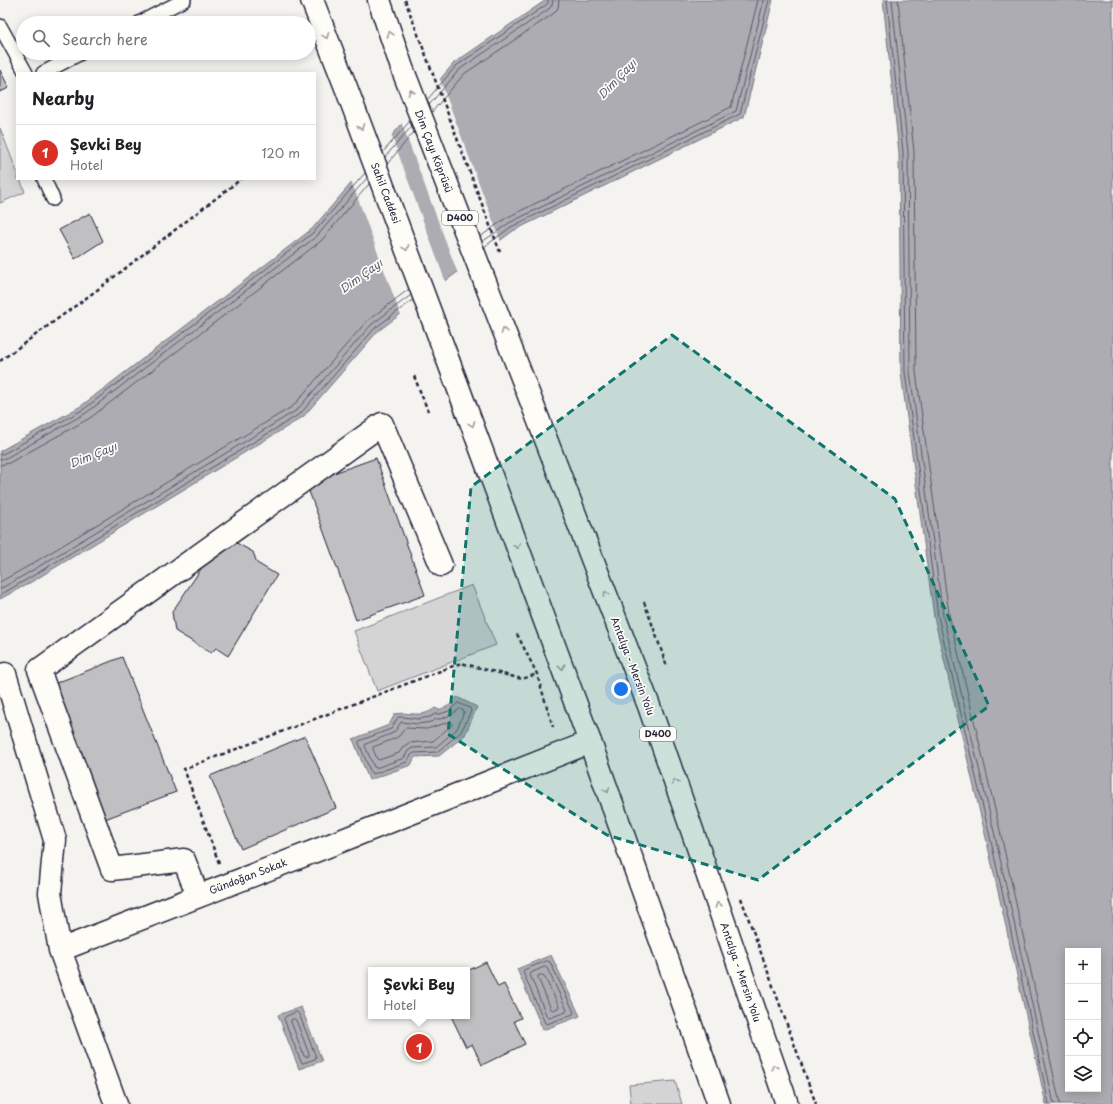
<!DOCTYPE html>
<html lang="en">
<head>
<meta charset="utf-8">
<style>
  :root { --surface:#fff; --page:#f6f6f6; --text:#202124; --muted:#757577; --line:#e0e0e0; --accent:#d93025 }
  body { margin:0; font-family:"Playpen Sans",sans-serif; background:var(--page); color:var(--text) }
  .controls { position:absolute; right:12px; bottom:12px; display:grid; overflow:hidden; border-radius:0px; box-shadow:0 2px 10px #0003 }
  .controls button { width:36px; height:36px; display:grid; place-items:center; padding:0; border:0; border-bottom:1px solid var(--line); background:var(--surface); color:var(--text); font:20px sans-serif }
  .you { position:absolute; left:621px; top:689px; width:14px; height:14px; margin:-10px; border:3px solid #fff; border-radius:50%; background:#1a73e8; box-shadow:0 0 0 6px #1a73e833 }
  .badge { display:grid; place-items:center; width:26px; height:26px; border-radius:50%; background:var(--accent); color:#fff; font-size:13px; font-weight:700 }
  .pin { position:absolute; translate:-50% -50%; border:2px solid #fff; box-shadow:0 1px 4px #0006 }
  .popup { position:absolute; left:368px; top:967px; width:102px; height:52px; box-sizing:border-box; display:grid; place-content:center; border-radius:0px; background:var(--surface); filter:drop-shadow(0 1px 3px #0005); font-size:13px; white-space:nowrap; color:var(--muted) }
  .popup b { font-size:15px; color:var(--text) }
  .popup::after { content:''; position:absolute; left:50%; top:100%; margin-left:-8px; border:8px solid transparent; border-top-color:var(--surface) }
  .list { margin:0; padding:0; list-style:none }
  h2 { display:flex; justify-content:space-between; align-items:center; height:52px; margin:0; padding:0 16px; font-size:17px }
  h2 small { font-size:13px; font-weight:400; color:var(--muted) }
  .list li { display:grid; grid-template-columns:26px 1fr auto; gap:12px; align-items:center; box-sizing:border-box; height:56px; padding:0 16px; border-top:1px solid var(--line) }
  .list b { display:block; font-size:15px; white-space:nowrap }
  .list p { margin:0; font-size:13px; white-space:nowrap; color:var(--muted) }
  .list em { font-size:13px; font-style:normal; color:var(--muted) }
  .icon { flex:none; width:22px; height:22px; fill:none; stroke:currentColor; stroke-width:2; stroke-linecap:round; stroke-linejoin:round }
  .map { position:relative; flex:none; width:1113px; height:1104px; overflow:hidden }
  .search { position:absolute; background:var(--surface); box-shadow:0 2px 10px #0003; left:16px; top:16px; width:300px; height:44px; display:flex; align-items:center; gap:10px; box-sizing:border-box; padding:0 14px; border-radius:22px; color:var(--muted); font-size:15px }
  .panel { position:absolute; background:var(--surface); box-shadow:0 2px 10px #0003; left:16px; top:72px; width:300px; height:108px; border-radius:0px }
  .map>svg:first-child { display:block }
  .green { fill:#d5d4d5; stroke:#7c7b88 }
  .water { fill:#acacb2; stroke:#757582; fill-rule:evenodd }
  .pier { fill:#f4f3ef }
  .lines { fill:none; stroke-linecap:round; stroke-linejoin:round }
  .shore { stroke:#59596b; stroke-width:1 }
  .building { fill:#c0bfc2; stroke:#22223b }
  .service-casing { stroke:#22223b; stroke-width:16 }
  .minor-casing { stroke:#22223b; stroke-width:25 }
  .trunk-casing { stroke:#22223b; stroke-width:25 }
  .path { stroke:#22223b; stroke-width:2.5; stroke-dasharray:4 3; stroke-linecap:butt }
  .service { stroke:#fdfcf7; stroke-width:13 }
  .minor { stroke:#fdfcf7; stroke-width:22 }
  .trunk { stroke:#fdfcf7; stroke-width:22 }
  .oneway { stroke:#9a9aa2 }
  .marked { fill:#0f766e; fill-opacity:0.2; stroke:#0f766e; stroke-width:3; stroke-dasharray:8 5; stroke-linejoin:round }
  .labels { text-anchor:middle; stroke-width:3.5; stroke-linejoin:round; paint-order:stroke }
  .shield { fill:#fdfcf7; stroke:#646373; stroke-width:1 }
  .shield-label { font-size:9px; font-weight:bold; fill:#22223b }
  .street-label { font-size:10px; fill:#22223b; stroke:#fdfcf7 }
  .water-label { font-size:11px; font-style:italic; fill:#59596b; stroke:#fdfcf7 }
</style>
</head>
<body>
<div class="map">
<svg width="1113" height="1104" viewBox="0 0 1113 1104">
  <rect width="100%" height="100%" fill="#f4f3ef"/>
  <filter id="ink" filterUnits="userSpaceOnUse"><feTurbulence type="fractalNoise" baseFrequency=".025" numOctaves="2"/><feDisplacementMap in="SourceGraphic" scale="8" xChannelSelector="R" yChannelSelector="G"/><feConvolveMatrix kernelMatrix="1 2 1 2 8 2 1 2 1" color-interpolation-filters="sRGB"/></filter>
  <g filter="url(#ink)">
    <!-- green -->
    <path class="green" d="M0 128 17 172V179H20L25 192 0 203Z
      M472 585 496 645 377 691 354 631Z
      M675 1081 682 1104H631L629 1085Z"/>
    <!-- water -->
    <path class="water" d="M546 0H773L744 117 513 231 378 331 303 417 33 581 0 599V451L81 406 312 229 454 63Z
      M883 0H1113V1104H1046L986 838 934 617 901 373 899 153ZM1068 951H1098V1089H1068Z
      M457 697 477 707 465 735 439 756 415 757 411 765 369 780 353 739 389 725 395 714C411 711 421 719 435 708L439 710C447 707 452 705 457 697Z
      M551 955 580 1016 543 1030 517 969Z
      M301 1007 322 1061 299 1069 278 1015Z"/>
    <!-- pier -->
    <path class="pier" d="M439 77 501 242 458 274 401 122Z
      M391 134 446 283 401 316 351 180Z"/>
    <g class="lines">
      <!-- shore -->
      <path class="shore" d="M887 0 903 152 905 372 938 616 990 837 1049 1104
        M892 0 908 152 910 372 943 616 995 836 1054 1104
        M898 0 914 152 916 372 949 614 1001 835 1060 1104
        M427 100 456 66 546 5 548 3V0
        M429 105 460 69 549 9 552 5 553 0
        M432 112 464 74 553 14 558 8 559 0
        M383 152 410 121
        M385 157 412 126
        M387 164 414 132
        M480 237 506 218 731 107 758 0
        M482 242 509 223 736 111 764 0
        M484 247 511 227 740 114 769 0
        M0 454H3L84 409 314 232 365 173
        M0 459 6 458 86 413 317 236 367 178
        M0 465 9 463 90 418 321 241 369 184
        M0 582 25 568 293 406 367 321 409 289
        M0 589 28 573 297 410 371 325 411 295
        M0 595 31 577 300 414 375 328 413 300
        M458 703 470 708 471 711 461 732 437 752 414 753 411 755 407 762 373 774 371 773 359 743V741L391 729 398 717H403L418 719 430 717 435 714H440L449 711Z
        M460 709 464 711V712L457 729 436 747 412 748 408 751 404 758 376 768 374 767 365 746 366 744 393 733 396 730 401 722 418 724 431 722 436 719H441L451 715Z
        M450 722 452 723V725L433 741 409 743 404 746 399 753 379 760 377 759 373 749V747L396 738 400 735 405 728 426 729Z
        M547 961 550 962 574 1012 573 1014 547 1024 545 1023 523 972 524 970Z
        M545 967 547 968 567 1010 566 1012 549 1018 547 1017 530 975 531 973Z
        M542 975 544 976 559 1006 558 1008 553 1010 551 1009 538 978V976Z
        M297 1012 299 1014 316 1057 315 1059 303 1063 301 1062 284 1019 285 1017Z
        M294 1019 296 1020 309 1054V1056L306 1057 304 1056 291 1022V1020Z"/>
    </g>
    <!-- building -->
    <path class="building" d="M0 70 9 88 0 92Z
      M90 213 103 241 75 259 59 230Z
      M376 458 425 595 356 620 306 483Z
      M231 540 253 552 257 563 277 575 228 656 216 648 211 653 175 631 172 612 215 548Z
      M122 657 176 792 105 819 51 685Z
      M305 736 336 808 241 849 210 776Z
      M486 962 498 987 504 984 521 1018 514 1021 525 1044 482 1065 472 1044 466 1047 451 1016H467V971Z"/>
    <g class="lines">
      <defs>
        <path id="service" d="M139 23 184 0
          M0 26 26 73
          M43 73 81 53
          M44 179 53 199"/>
        <path id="minor" d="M5 674 55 840 50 893 60 950
          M198 896 184 860 112 869 39 670 382 424 441 565
          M116 1104 60 950 333 844 590 742"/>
        <path id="trunk" d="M312 0 347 90 458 387 590 742 719 1104
          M379 0 402 68 518 367 649 706 787 1104"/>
      </defs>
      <!-- service casing -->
      <use href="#service" class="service-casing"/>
      <!-- minor casing -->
      <use href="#minor" class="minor-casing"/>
      <!-- trunk casing -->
      <use href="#trunk" class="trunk-casing"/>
      <!-- path -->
      <path class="path" d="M405 0 500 252
        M0 361 97 290 241 179
        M414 376 428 411
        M644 602 655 632 667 667
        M517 634 537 674 553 727
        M219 863 184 769 461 663 522 679 537 674
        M741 898 816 1104"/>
      <!-- service -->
      <use href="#service" class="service"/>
      <!-- minor -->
      <use href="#minor" class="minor"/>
      <!-- trunk -->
      <use href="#trunk" class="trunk"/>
    </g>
    <!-- one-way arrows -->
    <defs><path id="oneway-chevron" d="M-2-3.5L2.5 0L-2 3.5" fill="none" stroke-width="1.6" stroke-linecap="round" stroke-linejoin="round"/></defs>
    <g class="oneway">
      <use href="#oneway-chevron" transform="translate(390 34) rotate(-108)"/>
      <use href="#oneway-chevron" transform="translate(326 36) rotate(69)"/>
      <use href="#oneway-chevron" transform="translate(411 92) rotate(-111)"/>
      <use href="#oneway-chevron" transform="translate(361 127) rotate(69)"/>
      <use href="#oneway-chevron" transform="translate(406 248) rotate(69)"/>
      <use href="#oneway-chevron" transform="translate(504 331) rotate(-111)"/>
      <use href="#oneway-chevron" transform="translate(472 424) rotate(70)"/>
      <use href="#oneway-chevron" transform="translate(517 546) rotate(70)"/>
      <use href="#oneway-chevron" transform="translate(606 594) rotate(-111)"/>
      <use href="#oneway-chevron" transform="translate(562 667) rotate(70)"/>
      <use href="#oneway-chevron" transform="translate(675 782) rotate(-109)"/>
      <use href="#oneway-chevron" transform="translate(607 790) rotate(70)"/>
      <use href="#oneway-chevron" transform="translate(718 905) rotate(-109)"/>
      <use href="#oneway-chevron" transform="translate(774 1067) rotate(-109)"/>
    </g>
  </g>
  <!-- marked area -->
  <path class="marked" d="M672 335 895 499 989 706 758 880 607 835 448 734 471 487Z"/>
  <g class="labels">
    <!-- shield labels -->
    <g class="shield">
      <rect x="442" y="211" width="36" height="14" rx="3"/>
      <rect x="640" y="727" width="36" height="14" rx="3"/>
    </g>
    <g class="shield-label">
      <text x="460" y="221">D400</text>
      <text x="658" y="737">D400</text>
    </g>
    <!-- street labels -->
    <g class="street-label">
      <text transform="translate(434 151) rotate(69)" y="4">Dim Çayı Köprüsü</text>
      <text transform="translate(386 193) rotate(69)" y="4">Sahil Caddesi</text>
      <text transform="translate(633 666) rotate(69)" y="4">Antalya - Mersin Yolu</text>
      <text transform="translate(248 876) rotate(-21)" y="4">Gündoğan Sokak</text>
      <text transform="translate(741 972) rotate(71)" y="4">Antalya - Mersin Yolu</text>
    </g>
    <!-- water labels -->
    <g class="water-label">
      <text transform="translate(617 79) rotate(-46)" y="4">Dim Çayı</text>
      <text transform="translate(361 276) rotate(-36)" y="4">Dim Çayı</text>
      <text transform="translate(93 455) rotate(-22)" y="4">Dim Çayı</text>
    </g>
  </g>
</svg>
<div class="controls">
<button>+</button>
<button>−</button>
<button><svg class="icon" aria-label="locate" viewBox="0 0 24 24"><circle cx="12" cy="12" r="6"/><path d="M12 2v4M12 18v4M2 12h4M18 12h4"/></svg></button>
<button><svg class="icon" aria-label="layers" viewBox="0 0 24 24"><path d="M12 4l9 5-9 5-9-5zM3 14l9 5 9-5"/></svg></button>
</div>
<div class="you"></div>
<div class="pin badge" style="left:419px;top:1047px">1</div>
<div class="popup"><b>Şevki Bey</b>Hotel</div>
<div class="search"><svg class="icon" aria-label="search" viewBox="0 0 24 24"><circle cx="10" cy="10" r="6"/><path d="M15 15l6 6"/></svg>Search here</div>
<section class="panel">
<h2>Nearby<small></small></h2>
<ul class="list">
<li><span class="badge">1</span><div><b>Şevki Bey</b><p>Hotel</p></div><em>120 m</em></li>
</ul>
</section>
</div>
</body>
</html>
